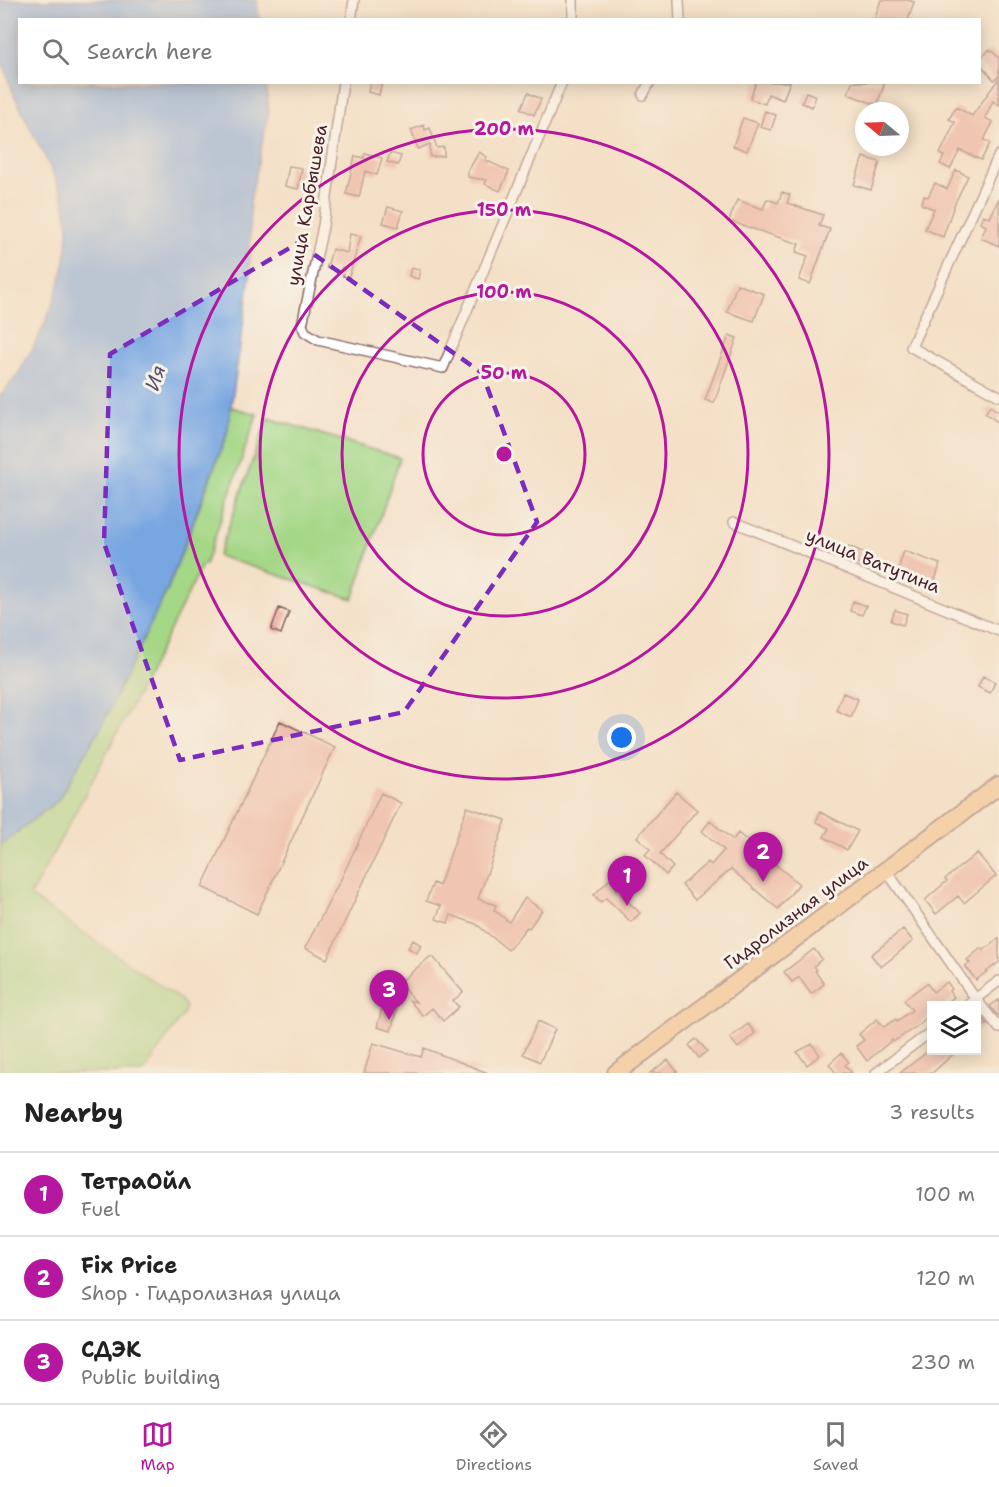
<!DOCTYPE html>
<html lang="en">
<head>
<meta charset="utf-8">
<style>
  :root { --surface:#fff; --page:#f6f6f6; --text:#222; --muted:#767676; --line:#e0e0e0; --accent:#b5179e }
  body { margin:0; font-family:"Shantell Sans",sans-serif; background:var(--page); color:var(--text) }
  .controls { position:absolute; right:18px; bottom:18px; display:grid; overflow:hidden; border-radius:0px; box-shadow:0 3px 15px #0003 }
  .controls button { width:54px; height:54px; display:grid; place-items:center; padding:0; border:0; border-bottom:2px solid var(--line); background:var(--surface); color:var(--text); font:30px sans-serif }
  .compass { position:absolute; left:855px; top:102px; width:54px; height:54px; border-radius:50%; background:var(--surface); box-shadow:0 3px 15px #0003; rotate:289deg }
  .you { position:absolute; left:622px; top:738px; width:21px; height:21px; margin:-15px; border:4px solid #fff; border-radius:50%; background:#1a73e8; box-shadow:0 0 0 9px #1a73e833 }
  .badge { display:grid; place-items:center; width:39px; height:39px; border-radius:50%; background:var(--accent); color:#fff; font-size:20px; font-weight:700 }
  .pin { position:absolute; translate:-50% -50px; filter:drop-shadow(0 2px 3px #0008) }
  .pin::after { content:''; position:absolute; top:32px; width:21px; height:18px; background:inherit; clip-path:polygon(0 0,100% 0,50% 100%) }
  .list { margin:0; padding:0; list-style:none }
  h2 { display:flex; justify-content:space-between; align-items:center; height:78px; margin:0; padding:0 24px; font-size:26px }
  h2 small { font-size:20px; font-weight:400; color:var(--muted) }
  .list li { display:grid; grid-template-columns:39px 1fr auto; gap:18px; align-items:center; box-sizing:border-box; height:84px; padding:0 24px; border-top:2px solid var(--line) }
  .list b { display:block; font-size:22px; white-space:nowrap }
  .list p { margin:0; font-size:20px; white-space:nowrap; color:var(--muted) }
  .list em { font-size:20px; font-style:normal; color:var(--muted) }
  .icon { flex:none; width:33px; height:33px; fill:none; stroke:currentColor; stroke-width:2; stroke-linecap:round; stroke-linejoin:round }
  .map { position:relative; flex:none; width:999px; height:1073px; overflow:hidden }
  .search { position:absolute; background:var(--surface); box-shadow:0 3px 15px #0003; left:18px; right:18px; top:18px; height:66px; display:flex; align-items:center; gap:15px; box-sizing:border-box; padding:0 21px; border-radius:0px; color:var(--muted); font-size:22px }
  .sheet { height:330px; background:var(--surface) }
  nav { display:flex; justify-content:space-around; align-items:center; box-sizing:border-box; height:84px; border-top:2px solid var(--line); background:var(--surface); font-size:16px; color:var(--muted) }
  nav a { display:grid; justify-items:center; gap:3px }
  nav .on { color:var(--accent) }
  .map>svg:first-child { display:block }
  .green { fill:#a4d786; stroke:#777b58; stroke-width:1.5 }
  .water { fill:#78a6e1; stroke:#616286; stroke-width:1.5 }
  .building { fill:#eca699 }
  .lines { fill:none; stroke-linecap:round; stroke-linejoin:round }
  .street-casing { stroke:#866362; stroke-width:12 }
  .highway-casing { stroke:#866362; stroke-width:20 }
  .street { stroke:#fff; stroke-width:9 }
  .highway { stroke:#f7be88; stroke-width:16 }
  .marked { fill:none; stroke:#7b2cbf; stroke-width:4.5; stroke-dasharray:12 8; stroke-linejoin:round }
  .ring { fill:none; stroke:#b5179e; stroke-width:3 }
  .labels { text-anchor:middle; stroke-width:6; stroke-linejoin:round; paint-order:stroke }
  .street-label { font-size:18px; fill:#4a1f2b; stroke:#f7f3e8 }
  .water-label { font-size:20px; font-style:italic; fill:#5a4e6b; stroke:#f7f3e8 }
  .centre { fill:#b5179e; stroke:#f7f3e8; stroke-width:3 }
  .ring-label { font-size:18px; text-anchor:middle; font-weight:bold; fill:#b5179e; stroke:#f7f3e8; stroke-width:6; stroke-linejoin:round; paint-order:stroke }
</style>
</head>
<body>
<div class="map">
<svg width="999" height="1073" viewBox="0 0 999 1073">
  <rect width="100%" height="100%" fill="#f7f3e8"/>
  <filter id="ink" filterUnits="userSpaceOnUse"><feTurbulence type="fractalNoise" baseFrequency=".0167" numOctaves="2"/><feDisplacementMap in="SourceGraphic" scale="12" xChannelSelector="R" yChannelSelector="G"/><feConvolveMatrix kernelMatrix="1 2 1 2 8 2 1 2 1" color-interpolation-filters="sRGB"/></filter>
  <filter id="wash" filterUnits="userSpaceOnUse"><feTurbulence type="fractalNoise" baseFrequency=".008" numOctaves="4" result="noise"/><feDisplacementMap in="SourceGraphic" scale="24" xChannelSelector="R" yChannelSelector="G"/><feGaussianBlur stdDeviation="1.35" result="paint"/><feColorMatrix in="noise" values="0 0 0 0 0 0 0 0 0 0 0 0 0 0 0 0 0 1.4 0 .05"/><feComposite in="paint" operator="in"/></filter>
  <g filter="url(#wash)">
    <rect width="100%" height="100%" fill="#f4e0c7"/>
    <!-- green -->
    <path class="green" d="M231 407 257 414 205 565H202C148 677 90 786 30 896L181 1000 185 1006 184 1013 143 1073H0V846L58 800 168 588 227 434Z
      M268 418 400 458 353 599 218 556Z"/>
    <!-- water -->
    <path class="water" d="M0 0H257L259 19 20 20V82L266 83 269 111 250 201V276L227 434 168 588 101 727 58 800 0 846V397C7 387 16 378 22 367 49 323 80 249 63 198 46 148 10 103 0 50 0 35 0 16 0 0Z"/>
    <g id="blocks">
      <!-- building -->
      <path class="building" d="M881 0H908L914 2 908 20H874Z
        M990 49 999 58V76L994 80 980 64V59Z
        M999 78V105L993 101 985 118 993 122 984 140 990 143 981 160 960 150 950 169 940 164 944 156 940 154 955 122 949 119 956 107 972 116Z
        M370 82H382L379 95 368 92Z
        M756 82H790L783 100 768 94 765 104 750 99Z
        M852 82H885L877 105 848 94Z
        M806 92 816 96 812 107 802 103Z
        M528 93 541 99 534 115 521 109Z
        M765 111 776 115 771 130 760 127Z
        M743 118 758 123 747 151 733 146Z
        M424 125 425 130 430 128 437 148 444 147V156L430 157V144L418 149 411 130Z
        M479 152 487 157 485 160 509 171 500 191 485 184 487 180 468 177V171Z
        M365 153 382 158 377 175 365 171 359 197 346 194 355 156 364 158Z
        M390 153 401 156 398 165 387 162Z
        M863 157 880 162 871 190 854 185Z
        M289 166 302 168 298 189 285 186Z
        M956 170 968 176 954 205 943 237 925 229 934 209 921 204 924 196 928 197 935 183 947 189Z
        M782 192 790 195 787 203 823 215 819 226 830 229 810 284 799 280 808 256 796 252 799 244 729 221 737 200 763 209 767 199 778 203Z
        M999 198V246L981 238 986 226 980 223 983 215 990 218Z
        M388 207 403 211 398 227 383 223Z
        M350 234 361 236 349 277 343 276 344 268 342 267 340 271 327 268 332 249 347 253Z
        M411 268 420 270 418 279 409 276Z
        M737 284 764 294 754 321 727 312Z
        M729 335 737 338 714 403 705 400Z
        M990 406 999 412V423L985 413Z
        M848 546 865 553 860 564 843 557Z
        M904 551 940 564 932 590 896 576Z
        M853 601 866 606 862 615 850 611Z
        M279 608 289 612 281 634 271 630Z
        M895 610 907 614 903 625 891 621Z
        M983 676 995 682 990 693 978 687Z
        M843 693 858 699 851 717 836 710Z
        M280 721 335 747 257 914 202 887Z
        M676 792 697 810 660 854 673 867 666 875 645 855 650 849 637 837Z
        M381 793 401 803 327 959 305 948 342 877Z
        M467 807 506 820 478 899 496 905 494 910 509 922 525 898 542 910 529 928 527 927 508 950 476 924 451 915 448 923 436 919 441 906 426 901 433 883 439 886Z
        M820 812 858 831 847 850 824 837 829 828 816 822Z
        M710 821 733 840 738 833 799 884 778 909 731 869 695 900 682 885 708 862 711 865 724 850 702 831Z
        M624 852 631 860 623 867 616 860Z
        M977 853 996 876 964 903 958 896 936 914 925 900 947 881 945 879Z
        M611 878 618 886 615 889 640 913 631 922 606 898 601 902 594 895Z
        M903 929 913 941 881 967 871 955Z
        M999 938V962L976 980 965 966 970 963 967 960 981 948 983 951Z
        M413 940 421 945 417 953 408 948Z
        M814 949 822 959 814 966 817 970 815 971 824 984 811 994 799 977 792 982 784 972Z
        M430 957H433L463 992 453 1001 459 1007 443 1021 432 1008 423 1016 409 1000 416 1002 401 985V981Z
        M947 982 952 989 949 991 954 997 943 1005H932V1013L917 1026 893 1042 892 1040 867 1061 856 1046 864 1040 859 1034 877 1019 884 1027 896 1019 897 1021 912 1010 904 1000 927 983 933 992Z
        M386 994 400 997 391 1031 377 1027Z
        M999 1000V1015L998 1016 990 1006Z
        M976 1011 987 1024 976 1032Z
        M538 1021 555 1029 540 1062 523 1054Z
        M748 1024 755 1033 738 1048 730 1038Z
        M696 1039 707 1051 699 1058 689 1045Z
        M373 1043 421 1057 424 1048 488 1073H364Z
        M812 1044 820 1055 807 1065 797 1052Z
        M930 1050H958L932 1073H900Z
        M841 1053 849 1062 845 1065 852 1073H836L829 1064Z
        M668 1060 678 1073H650Z"/>
    </g>
  </g>
  <g filter="url(#ink)">
    <use href="#blocks" fill-opacity="0" stroke="#866362" stroke-width="1.5"/>
    <g class="lines">
      <defs>
        <path id="street" d="M679 0 680 20
          M351 20 354 0
          M573 20V0
          M343 82 323 226 302 325 305 332 318 340 443 368 562 82
          M643 95 650 82
          M999 155 911 347 999 396
          M734 522 999 631
          M886 870 975 998 999 1028
          M966 1006 999 981
          M876 1073 932 1031"/>
        <path id="highway" d="M616 1073 999 785"/>
      </defs>
      <!-- street casing -->
      <use href="#street" class="street-casing"/>
      <!-- highway casing -->
      <use href="#highway" class="highway-casing"/>
      <!-- street -->
      <use href="#street" class="street"/>
      <!-- highway -->
      <use href="#highway" class="highway"/>
    </g>
  </g>
  <!-- marked area -->
  <path d="M0 0H999V1073H0ZM298 243 482 373 537 522 404 712 180 760 104 543 110 354Z" fill="#f4e0c7" fill-opacity=".55" fill-rule="evenodd"/>
  <path class="marked" d="M298 243 482 373 537 522 404 712 180 760 104 543 110 354Z"/>
  <!-- distance rings -->
  <g class="ring">
    <circle cx="504" cy="454" r="81"/>
    <circle cx="504" cy="454" r="162"/>
    <circle cx="504" cy="454" r="244"/>
    <circle cx="504" cy="454" r="325"/>
  </g>
  <g class="labels">
    <!-- street labels -->
    <g class="street-label">
      <text transform="translate(307 205) rotate(-80)" y="6">улица Карбышева</text>
      <text transform="translate(873 561) rotate(22)" y="6">улица Ватутина</text>
      <text transform="translate(796 913) rotate(-37)" y="6">Гидролизная улица</text>
    </g>
    <!-- water labels -->
    <g class="water-label">
      <text transform="translate(155 378) rotate(-72)" y="7">Ия</text>
    </g>
  </g>
  <circle cx="504" cy="454" r="9" class="centre"/>
  <g class="ring-label">
    <text x="504" y="135">200 m</text>
    <text x="504" y="216">150 m</text>
    <text x="504" y="298">100 m</text>
    <text x="504" y="379">50 m</text>
  </g>
</svg>
<div class="controls">
<button><svg class="icon" aria-label="layers" viewBox="0 0 24 24"><path d="M12 4l9 5-9 5-9-5zM3 14l9 5 9-5"/></svg></button>
</div>
<svg class="compass" viewBox="-18 -18 36 36"><path d="M0-13l5 13h-10z" fill="#e53935"/><path d="M0 13l5-13h-10z" fill="#767676"/></svg>
<div class="you"></div>
<div class="pin badge" style="left:627px;top:906px">1</div>
<div class="pin badge" style="left:763px;top:882px">2</div>
<div class="pin badge" style="left:389px;top:1020px">3</div>
<div class="search"><svg class="icon" aria-label="search" viewBox="0 0 24 24"><circle cx="10" cy="10" r="6"/><path d="M15 15l6 6"/></svg>Search here</div>
</div>
<section class="sheet">
<h2>Nearby<small>3 results</small></h2>
<ul class="list">
<li><span class="badge">1</span><div><b>ТетраОйл</b><p>Fuel</p></div><em>100 m</em></li>
<li><span class="badge">2</span><div><b>Fix Price</b><p>Shop · Гидролизная улица</p></div><em>120 m</em></li>
<li><span class="badge">3</span><div><b>СДЭК</b><p>Public building</p></div><em>230 m</em></li>
</ul>
</section>
<nav>
<a class="on"><svg class="icon" aria-label="map" viewBox="0 0 24 24"><path d="M3 6l6-2 6 2 6-2v14l-6 2-6-2-6 2zM9 4v14M15 6v14"/></svg>Map</a>
<a><svg class="icon" aria-label="directions" viewBox="0 0 24 24"><path d="M12 3l9 9-9 9-9-9zM9 14v-3h6M13 9l2 2-2 2"/></svg>Directions</a>
<a><svg class="icon" aria-label="saved" viewBox="0 0 24 24"><path d="M7 4h10v16l-5-4-5 4z"/></svg>Saved</a>
</nav>
</body>
</html>
